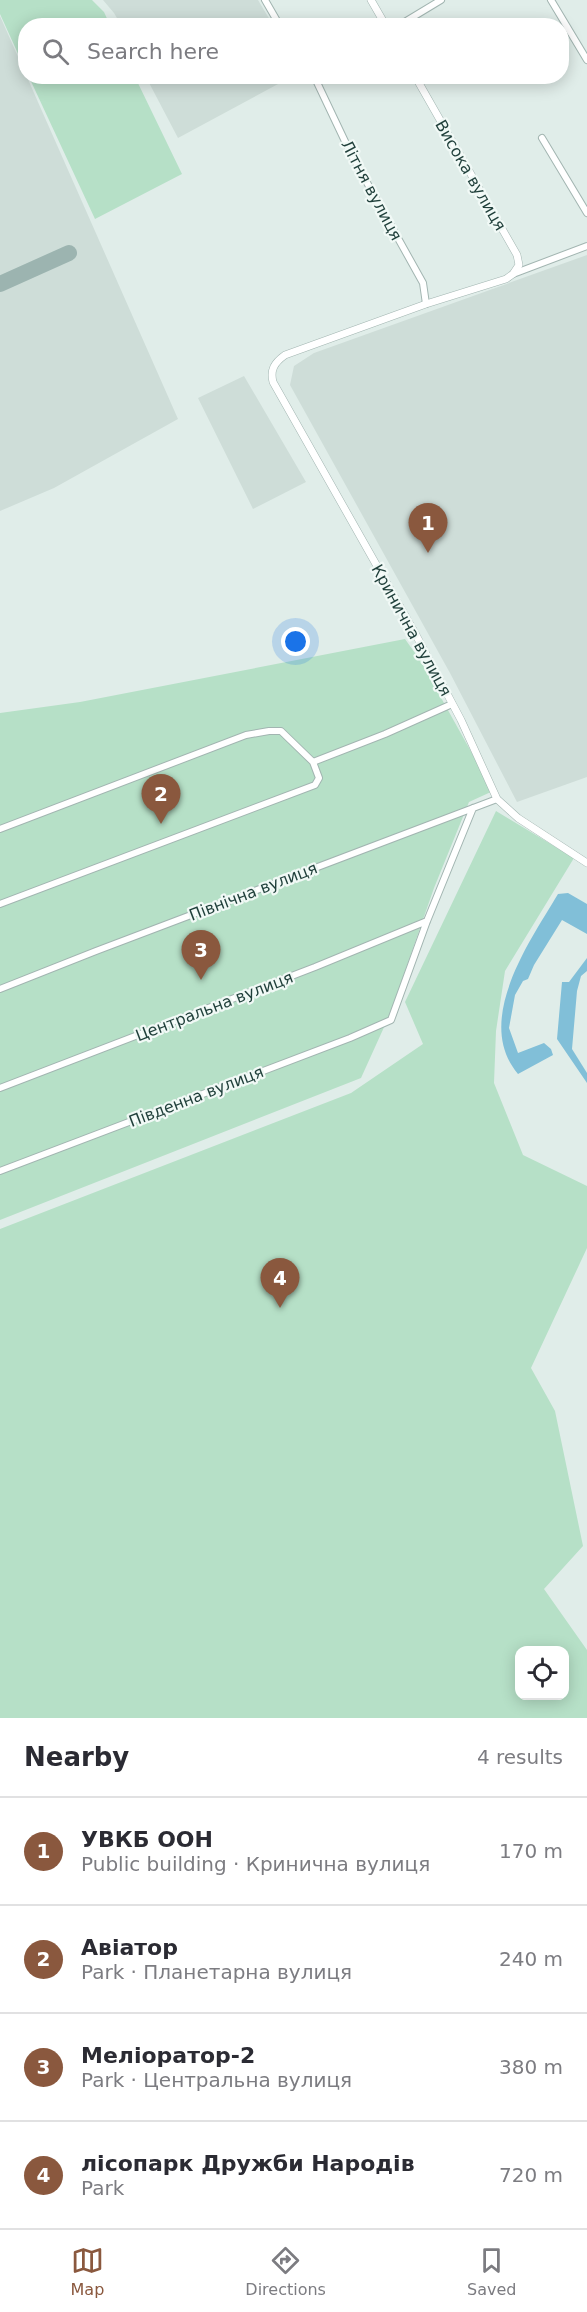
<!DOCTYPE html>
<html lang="en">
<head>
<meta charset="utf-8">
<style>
  :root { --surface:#fff; --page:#f2f2f3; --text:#2b2b33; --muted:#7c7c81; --line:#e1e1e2; --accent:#8a583e }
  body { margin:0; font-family:"DejaVu Sans",sans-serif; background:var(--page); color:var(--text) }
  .controls { position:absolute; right:18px; bottom:18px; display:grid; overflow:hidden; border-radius:12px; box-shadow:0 3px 15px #0003 }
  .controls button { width:54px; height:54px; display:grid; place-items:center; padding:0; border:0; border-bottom:2px solid var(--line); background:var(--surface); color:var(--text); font:30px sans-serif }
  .you { position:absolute; left:296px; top:642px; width:21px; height:21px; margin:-15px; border:4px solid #fff; border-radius:50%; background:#1a73e8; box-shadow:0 0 0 9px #1a73e833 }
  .badge { display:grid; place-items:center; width:39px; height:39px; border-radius:50%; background:var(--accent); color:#fff; font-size:20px; font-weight:700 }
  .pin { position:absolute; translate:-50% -50px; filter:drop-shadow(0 2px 3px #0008) }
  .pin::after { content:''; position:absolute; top:32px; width:21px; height:18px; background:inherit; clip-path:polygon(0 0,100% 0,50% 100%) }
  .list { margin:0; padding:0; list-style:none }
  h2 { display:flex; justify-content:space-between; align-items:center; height:78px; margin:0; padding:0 24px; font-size:26px }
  h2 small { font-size:20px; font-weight:400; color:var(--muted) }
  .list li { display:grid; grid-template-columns:39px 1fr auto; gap:18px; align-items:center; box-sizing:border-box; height:108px; padding:0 24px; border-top:2px solid var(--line) }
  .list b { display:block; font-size:22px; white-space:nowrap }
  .list p { margin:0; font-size:20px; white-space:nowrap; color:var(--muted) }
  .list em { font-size:20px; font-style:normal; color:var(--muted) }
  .icon { flex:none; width:33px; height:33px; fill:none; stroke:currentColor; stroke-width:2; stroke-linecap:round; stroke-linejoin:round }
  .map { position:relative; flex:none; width:587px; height:1718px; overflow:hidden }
  .search { position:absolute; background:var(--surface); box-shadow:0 3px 15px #0003; left:18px; right:18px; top:18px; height:66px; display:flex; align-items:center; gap:15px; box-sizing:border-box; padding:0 21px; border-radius:24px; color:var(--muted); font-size:22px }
  .sheet { height:510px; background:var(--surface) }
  nav { display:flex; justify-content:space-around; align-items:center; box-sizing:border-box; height:84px; border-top:2px solid var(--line); background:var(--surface); font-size:16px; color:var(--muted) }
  nav a { display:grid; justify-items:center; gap:3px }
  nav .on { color:var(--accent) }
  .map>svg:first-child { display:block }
  .built { fill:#ceddd8 }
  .green { fill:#b6e0c7; fill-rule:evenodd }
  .water { fill:#81bfd8 }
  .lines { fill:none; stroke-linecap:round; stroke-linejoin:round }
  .taxiway { stroke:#9cb4b0; stroke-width:16 }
  .minor-casing { stroke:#a2b5b1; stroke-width:8 }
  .tertiary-casing { stroke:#a2b5b1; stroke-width:8 }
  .minor { stroke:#fff; stroke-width:6 }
  .tertiary { stroke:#fff; stroke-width:7 }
  .labels { text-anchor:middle; stroke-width:4.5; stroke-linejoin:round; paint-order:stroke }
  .street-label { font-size:16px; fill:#1f3f3a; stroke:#f1f9f6 }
</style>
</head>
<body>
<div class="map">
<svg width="587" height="1718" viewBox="0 0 587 1718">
  <rect width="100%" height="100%" fill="#e0ede9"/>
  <!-- built -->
  <path class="built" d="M103 0H258L273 25H121L114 13Z
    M0 16 178 419 54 488 0 511Z
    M146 77H291L178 138Z
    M587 255V777L517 802 450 673 290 385 294 366 314 353Z
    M244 376 306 482 253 509 198 398Z"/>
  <!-- green -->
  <path class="green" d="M0 0H92L104 12 110 25 26 26 25 69 0 14Z
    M29 77H135L182 174 95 219Z
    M405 639 420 660 493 791 469 802 434 888 390 1014 361 1078 0 1220V713L80 702Z
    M496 811 574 858 505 971 496 1031 494 1083 523 1155 587 1186V1248L531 1368 555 1411 583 1546 544 1589 587 1650V1718H0V1229L351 1093 423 1044 405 1002ZM520 1650H564V1696H520Z"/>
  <!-- water -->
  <path class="water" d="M568 893 587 904V934L562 920 534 965 528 979 523 981 515 995 509 1028 518 1053 544 1043 551 1049 553 1055 518 1074C473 1021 530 941 558 894Z
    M587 958V971L581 976 577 991 572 1049 587 1073V1083L557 1039 562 982H569Z"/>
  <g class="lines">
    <!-- taxiway -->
    <path class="taxiway" d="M0 284 69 253"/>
    <defs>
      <path id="minor" d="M265 0 280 26
        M551 0 587 60
        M398 26 441 0
        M314 76 351 154 423 283 426 304
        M542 138 587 213
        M513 274 587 246
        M0 829 246 735 269 731H281L313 762 385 734 452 704
        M0 904 315 785 319 778 313 762
        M0 989 96 951 497 799
        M0 1088 315 967 427 921
        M0 1171 350 1038 391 1020 427 921 473 808"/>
      <path id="tertiary" d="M371 0 386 26
        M415 76 517 255 519 265 513 274 506 279 426 304 285 355C274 363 270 370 273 382L416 635 461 720 497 799 518 818 587 863"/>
    </defs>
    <!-- minor casing -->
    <use href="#minor" class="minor-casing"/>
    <!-- tertiary casing -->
    <use href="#tertiary" class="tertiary-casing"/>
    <!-- minor -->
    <use href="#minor" class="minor"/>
    <!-- tertiary -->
    <use href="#tertiary" class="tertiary"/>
  </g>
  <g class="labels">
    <!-- street labels -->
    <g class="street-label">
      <text transform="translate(471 175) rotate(60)" y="6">Висока вулиця</text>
      <text transform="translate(372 190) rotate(62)" y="6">Літня вулиця</text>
      <text transform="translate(412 630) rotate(61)" y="6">Кринична вулиця</text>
      <text transform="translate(253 891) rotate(-21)" y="6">Північна вулиця</text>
      <text transform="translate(214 1006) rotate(-21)" y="6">Центральна вулиця</text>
      <text transform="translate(196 1096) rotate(-21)" y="6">Південна вулиця</text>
    </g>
  </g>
</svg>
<div class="controls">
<button><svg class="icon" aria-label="locate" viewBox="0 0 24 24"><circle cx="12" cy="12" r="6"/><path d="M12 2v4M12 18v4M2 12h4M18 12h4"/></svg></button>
</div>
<div class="you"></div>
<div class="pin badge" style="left:428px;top:553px">1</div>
<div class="pin badge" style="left:161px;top:824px">2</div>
<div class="pin badge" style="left:201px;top:980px">3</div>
<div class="pin badge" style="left:280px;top:1308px">4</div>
<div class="search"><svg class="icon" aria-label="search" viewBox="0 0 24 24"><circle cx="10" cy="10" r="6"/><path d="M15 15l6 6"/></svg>Search here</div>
</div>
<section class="sheet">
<h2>Nearby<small>4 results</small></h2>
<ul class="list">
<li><span class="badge">1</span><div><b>УВКБ ООН</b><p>Public building · Кринична вулиця</p></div><em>170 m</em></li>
<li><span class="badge">2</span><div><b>Авіатор</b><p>Park · Планетарна вулиця</p></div><em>240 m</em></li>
<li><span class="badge">3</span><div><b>Меліоратор-2</b><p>Park · Центральна вулиця</p></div><em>380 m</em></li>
<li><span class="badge">4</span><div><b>лісопарк Дружби Народів</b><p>Park</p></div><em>720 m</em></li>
</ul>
</section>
<nav>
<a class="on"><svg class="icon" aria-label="map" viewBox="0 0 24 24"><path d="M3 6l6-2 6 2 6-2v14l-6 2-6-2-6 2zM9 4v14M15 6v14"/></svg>Map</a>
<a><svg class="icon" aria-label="directions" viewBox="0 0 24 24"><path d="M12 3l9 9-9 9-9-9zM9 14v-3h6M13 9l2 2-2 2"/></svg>Directions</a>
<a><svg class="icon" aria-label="saved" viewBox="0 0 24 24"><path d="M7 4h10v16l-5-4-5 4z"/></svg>Saved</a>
</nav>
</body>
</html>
